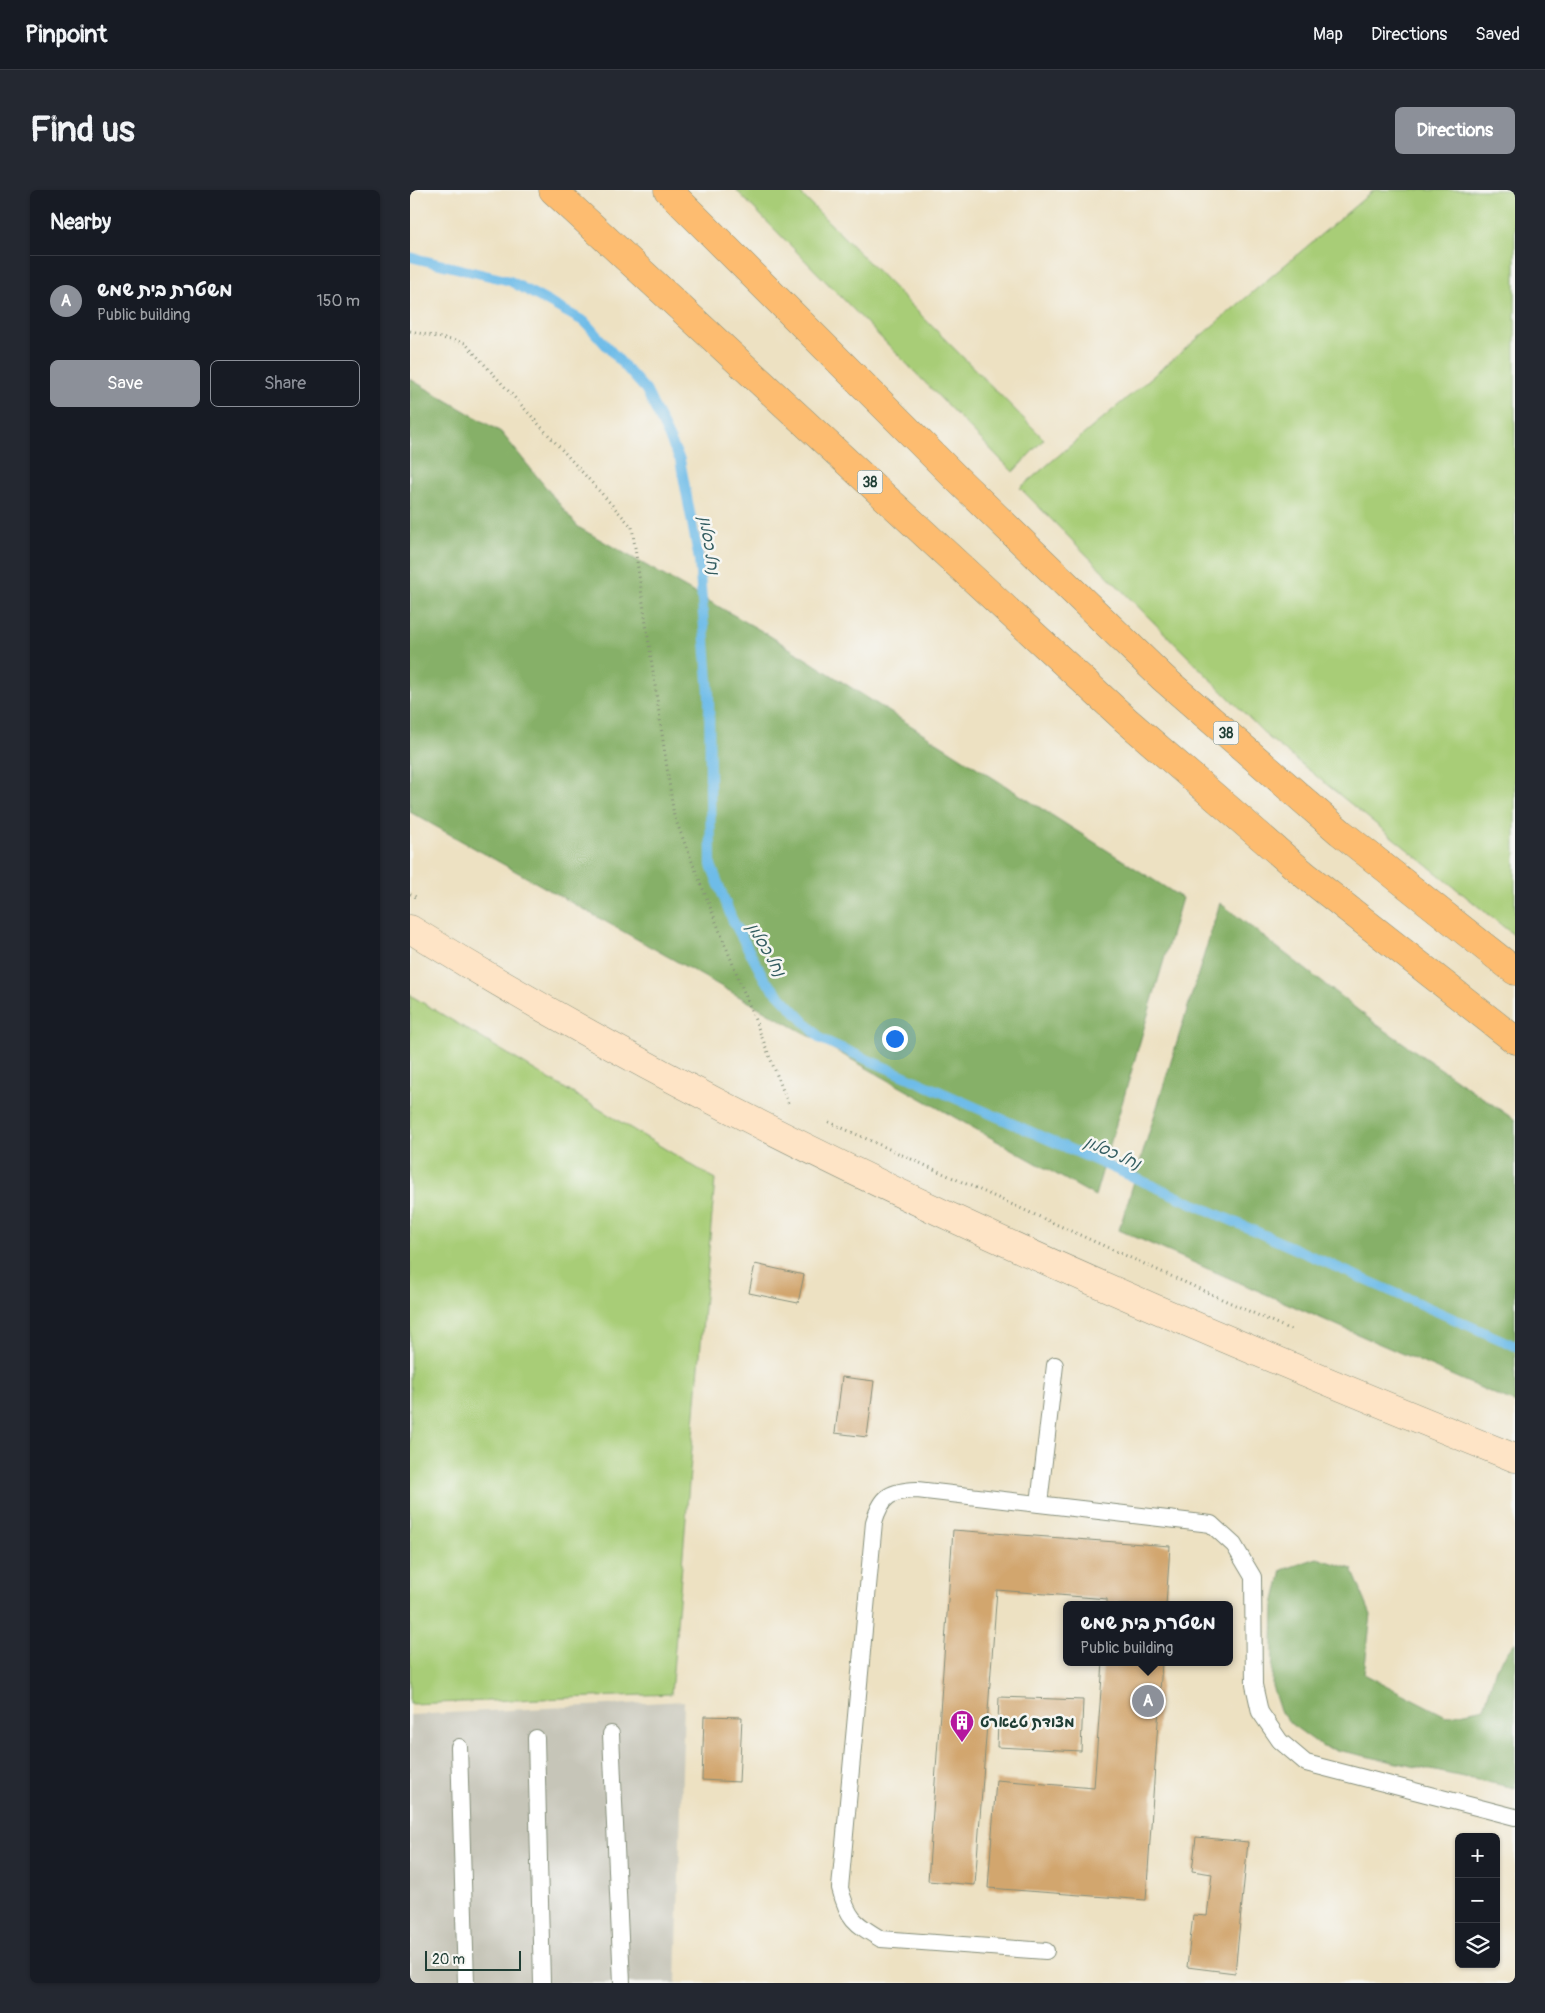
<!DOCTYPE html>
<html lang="en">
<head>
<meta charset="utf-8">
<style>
  :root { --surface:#171b24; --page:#242831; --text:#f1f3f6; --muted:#9ea1a6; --line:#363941; --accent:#8c9099 }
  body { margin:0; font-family:Pangolin,"Playpen Sans Hebrew",sans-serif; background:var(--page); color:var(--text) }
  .controls { position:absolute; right:15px; bottom:15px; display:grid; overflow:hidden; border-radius:8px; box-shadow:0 1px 4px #0004 }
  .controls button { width:45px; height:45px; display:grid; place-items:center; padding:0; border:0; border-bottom:1px solid var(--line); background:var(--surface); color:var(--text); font:25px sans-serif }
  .scale { position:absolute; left:15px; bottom:12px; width:96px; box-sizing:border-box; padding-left:5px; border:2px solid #1f3d34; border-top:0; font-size:14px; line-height:18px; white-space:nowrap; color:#1f3d34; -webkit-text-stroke:4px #f6f6f2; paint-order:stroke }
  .you { position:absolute; left:484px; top:848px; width:18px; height:18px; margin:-12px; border:4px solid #fff; border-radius:50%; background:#1a73e8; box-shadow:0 0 0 8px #1a73e833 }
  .badge { display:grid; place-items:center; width:32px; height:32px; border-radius:50%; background:var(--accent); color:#fff; font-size:16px; font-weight:700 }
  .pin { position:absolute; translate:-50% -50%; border:2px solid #fff; box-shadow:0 1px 5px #0006 }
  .popup { position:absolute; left:653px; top:1411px; width:170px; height:65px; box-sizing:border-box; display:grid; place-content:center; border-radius:8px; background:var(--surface); filter:drop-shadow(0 1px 4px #0005); font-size:16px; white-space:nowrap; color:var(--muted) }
  .popup b { font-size:19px; color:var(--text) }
  .popup::after { content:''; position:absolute; left:50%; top:100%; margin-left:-10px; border:10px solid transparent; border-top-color:var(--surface) }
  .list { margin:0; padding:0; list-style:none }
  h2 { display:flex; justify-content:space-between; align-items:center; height:65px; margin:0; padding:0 20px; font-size:21px }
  h2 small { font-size:16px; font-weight:400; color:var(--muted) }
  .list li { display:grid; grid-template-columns:32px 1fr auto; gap:15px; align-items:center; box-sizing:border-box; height:90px; padding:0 20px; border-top:1px solid var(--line) }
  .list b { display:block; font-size:19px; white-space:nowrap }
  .list p { margin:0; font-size:16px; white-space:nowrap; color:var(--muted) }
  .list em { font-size:16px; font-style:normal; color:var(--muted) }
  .actions { display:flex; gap:10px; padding:15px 20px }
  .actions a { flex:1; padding:11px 0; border:1px solid var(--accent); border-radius:8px; text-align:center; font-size:18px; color:var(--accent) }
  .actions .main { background:var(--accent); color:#fff }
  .icon { flex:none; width:28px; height:28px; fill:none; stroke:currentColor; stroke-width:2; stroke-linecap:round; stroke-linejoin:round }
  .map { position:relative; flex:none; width:1105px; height:1793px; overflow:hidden; border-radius:8px }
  header { display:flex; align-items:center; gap:30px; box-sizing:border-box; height:70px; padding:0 25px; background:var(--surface); border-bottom:1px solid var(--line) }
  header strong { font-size:24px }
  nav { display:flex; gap:28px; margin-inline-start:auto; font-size:18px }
  .intro { display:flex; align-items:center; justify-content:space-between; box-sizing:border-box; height:120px; padding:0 30px }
  h1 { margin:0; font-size:35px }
  .button { padding:12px 22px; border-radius:8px; background:var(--accent); color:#fff; font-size:18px; font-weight:700 }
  main { display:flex; gap:30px; padding:0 30px }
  aside { flex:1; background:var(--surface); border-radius:8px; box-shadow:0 1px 4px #0004 }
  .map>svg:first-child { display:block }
  .industrial { fill:#c6c5b8 }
  .green { fill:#a8cd77; stroke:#648556 }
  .forest { fill:#86b068; stroke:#52764e }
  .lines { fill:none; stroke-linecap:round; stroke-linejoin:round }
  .stream { stroke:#6ebce8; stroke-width:10 }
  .building { fill:#d2a66e }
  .lane-casing { stroke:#868f7b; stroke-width:18 }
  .secondary-casing { stroke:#868f7b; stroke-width:29 }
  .highway-casing { stroke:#868f7b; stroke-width:29 }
  .path { stroke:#868f7b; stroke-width:3; stroke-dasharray:1 4; stroke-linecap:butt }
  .lane { stroke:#fff; stroke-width:16 }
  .secondary { stroke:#fee4c6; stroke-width:28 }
  .highway { stroke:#fdbc70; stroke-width:28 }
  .labels { text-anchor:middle; stroke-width:5; stroke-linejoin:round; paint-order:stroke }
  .shield { fill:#f6f6f2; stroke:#60746d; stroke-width:1 }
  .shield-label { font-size:14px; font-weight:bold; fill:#1f3d34 }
  .poi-label { font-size:15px; font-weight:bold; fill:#1f3d34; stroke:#f6f6f2; text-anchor:start }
  .water-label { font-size:16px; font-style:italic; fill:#335d61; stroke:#f6f6f2 }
</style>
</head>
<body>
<header>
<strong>Pinpoint</strong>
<nav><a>Map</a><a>Directions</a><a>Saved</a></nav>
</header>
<div class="intro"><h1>Find us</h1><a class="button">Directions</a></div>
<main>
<aside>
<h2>Nearby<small></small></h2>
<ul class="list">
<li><span class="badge">A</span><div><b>משטרת בית שמש</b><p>Public building</p></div><em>150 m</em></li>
</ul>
<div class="actions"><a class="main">Save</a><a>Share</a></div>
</aside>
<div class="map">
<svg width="1105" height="1793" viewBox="0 0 1105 1793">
  <rect width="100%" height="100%" fill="#f6f6f2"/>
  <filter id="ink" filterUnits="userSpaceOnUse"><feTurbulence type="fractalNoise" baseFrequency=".02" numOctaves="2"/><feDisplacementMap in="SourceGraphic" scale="10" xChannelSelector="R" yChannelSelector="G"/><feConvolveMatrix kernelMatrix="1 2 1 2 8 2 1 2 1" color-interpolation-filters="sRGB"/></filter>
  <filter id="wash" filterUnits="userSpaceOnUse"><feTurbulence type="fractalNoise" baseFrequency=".0096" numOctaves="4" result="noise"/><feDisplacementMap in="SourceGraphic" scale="20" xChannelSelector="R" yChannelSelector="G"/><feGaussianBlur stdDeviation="1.12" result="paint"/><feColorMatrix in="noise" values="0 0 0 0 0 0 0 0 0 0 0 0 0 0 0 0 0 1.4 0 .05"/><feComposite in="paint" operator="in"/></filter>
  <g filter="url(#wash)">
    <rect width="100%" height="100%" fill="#ede1c2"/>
    <!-- industrial -->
    <path class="industrial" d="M274 1511 266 1793H0V1525Z"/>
    <!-- green -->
    <path class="green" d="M326 0H387L634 249 603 282Z
      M964 0H1105V746L859 548 610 298Z
      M0 805 305 989 261 1504 0 1514Z"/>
    <!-- forest -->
    <path class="forest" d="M0 189 91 242 168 337 357 444 772 708 685 1006 0 622Z
      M810 713 966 834 1105 930V1213L709 1040Z
      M907 1368 942 1379 961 1425 954 1484 1036 1526 1074 1518 1086 1478 1105 1452V1598L913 1557 881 1534 870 1521 862 1496 864 1415 872 1380Z"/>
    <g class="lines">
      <!-- stream -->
      <path class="stream" d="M0 67 100 91 175 132 236 200 270 270 289 370 299 504 301 675 322 729 355 790 411 849 1105 1156"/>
    </g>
    <g id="blocks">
      <!-- building -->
      <path class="building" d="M345 1074 394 1085 388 1113 339 1103Z
        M432 1187 464 1191 457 1247 425 1243Z
        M543 1340 760 1356 756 1415H697V1409L587 1400 565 1695 518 1691Z
        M693 1472H752L736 1710 578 1698 586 1590 684 1598Z
        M589 1507 673 1510 671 1561 587 1557Z
        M294 1526 332 1527 329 1592 292 1590Z
        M786 1647 838 1652 825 1783 777 1777 783 1725 797 1726 802 1684 782 1681Z"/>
    </g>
  </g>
  <g filter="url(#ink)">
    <use href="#blocks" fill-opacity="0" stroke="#868f7b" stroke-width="1"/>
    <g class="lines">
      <defs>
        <path id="lane" d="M629 1314 645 1175
          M201 1544 212 1793
          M126 1548 132 1793
          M49 1557 56 1793
          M636 1761 471 1749C444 1733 438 1729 430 1698L464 1332C472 1305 481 1301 507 1300L801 1334 824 1355 843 1387 844 1495 850 1522 870 1551 896 1573 1105 1627"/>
        <path id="secondary" d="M0 739C347 954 727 1116 1105 1268"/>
        <path id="highway" d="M143 0 716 530 895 685 1105 850
          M258 0 543 285 753 488 930 642 1105 781"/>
      </defs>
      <!-- lane casing -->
      <use href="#lane" class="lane-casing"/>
      <!-- secondary casing -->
      <use href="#secondary" class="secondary-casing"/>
      <!-- highway casing -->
      <use href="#highway" class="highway-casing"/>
      <!-- path -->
      <path class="path" d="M0 141 55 153 222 337 264 626 378 913
        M0 704 8 708
        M419 932 883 1141"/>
      <!-- lane -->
      <use href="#lane" class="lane"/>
      <!-- secondary -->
      <use href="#secondary" class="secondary"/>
      <!-- highway -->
      <use href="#highway" class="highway"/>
    </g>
  </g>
  <!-- icons -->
  <defs>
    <symbol id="building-pin" viewBox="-11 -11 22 30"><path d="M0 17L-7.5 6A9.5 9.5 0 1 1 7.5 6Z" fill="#b5179e" stroke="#f6f6f2"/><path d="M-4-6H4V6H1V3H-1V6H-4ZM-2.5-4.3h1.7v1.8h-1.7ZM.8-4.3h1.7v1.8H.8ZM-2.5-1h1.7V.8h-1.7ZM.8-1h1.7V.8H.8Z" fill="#fff"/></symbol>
  </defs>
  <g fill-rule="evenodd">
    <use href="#building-pin" x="538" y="1518" width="28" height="38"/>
  </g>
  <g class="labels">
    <!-- shield labels -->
    <g class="shield">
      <rect x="447.5" y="280.5" width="25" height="23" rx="4"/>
      <rect x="803.5" y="531.5" width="25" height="23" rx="4"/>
    </g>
    <g class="shield-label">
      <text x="460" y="297">38</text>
      <text x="816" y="548">38</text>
    </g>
    <!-- poi labels -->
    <g class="poi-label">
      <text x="570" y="1537">מצודת טגארט</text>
    </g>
    <!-- water labels -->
    <g class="water-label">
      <text transform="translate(300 355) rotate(81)" y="6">נחל כסלון</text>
      <text transform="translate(357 759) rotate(60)" y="6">נחל כסלון</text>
      <text transform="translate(703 962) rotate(24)" y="6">נחל כסלון</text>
    </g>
  </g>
</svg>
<div class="controls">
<button>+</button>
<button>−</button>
<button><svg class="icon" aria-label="layers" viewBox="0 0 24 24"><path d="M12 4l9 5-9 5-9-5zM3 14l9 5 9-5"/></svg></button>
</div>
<div class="scale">20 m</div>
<div class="you"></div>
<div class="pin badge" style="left:738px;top:1511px">A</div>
<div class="popup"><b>משטרת בית שמש</b>Public building</div>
</div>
</main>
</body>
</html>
